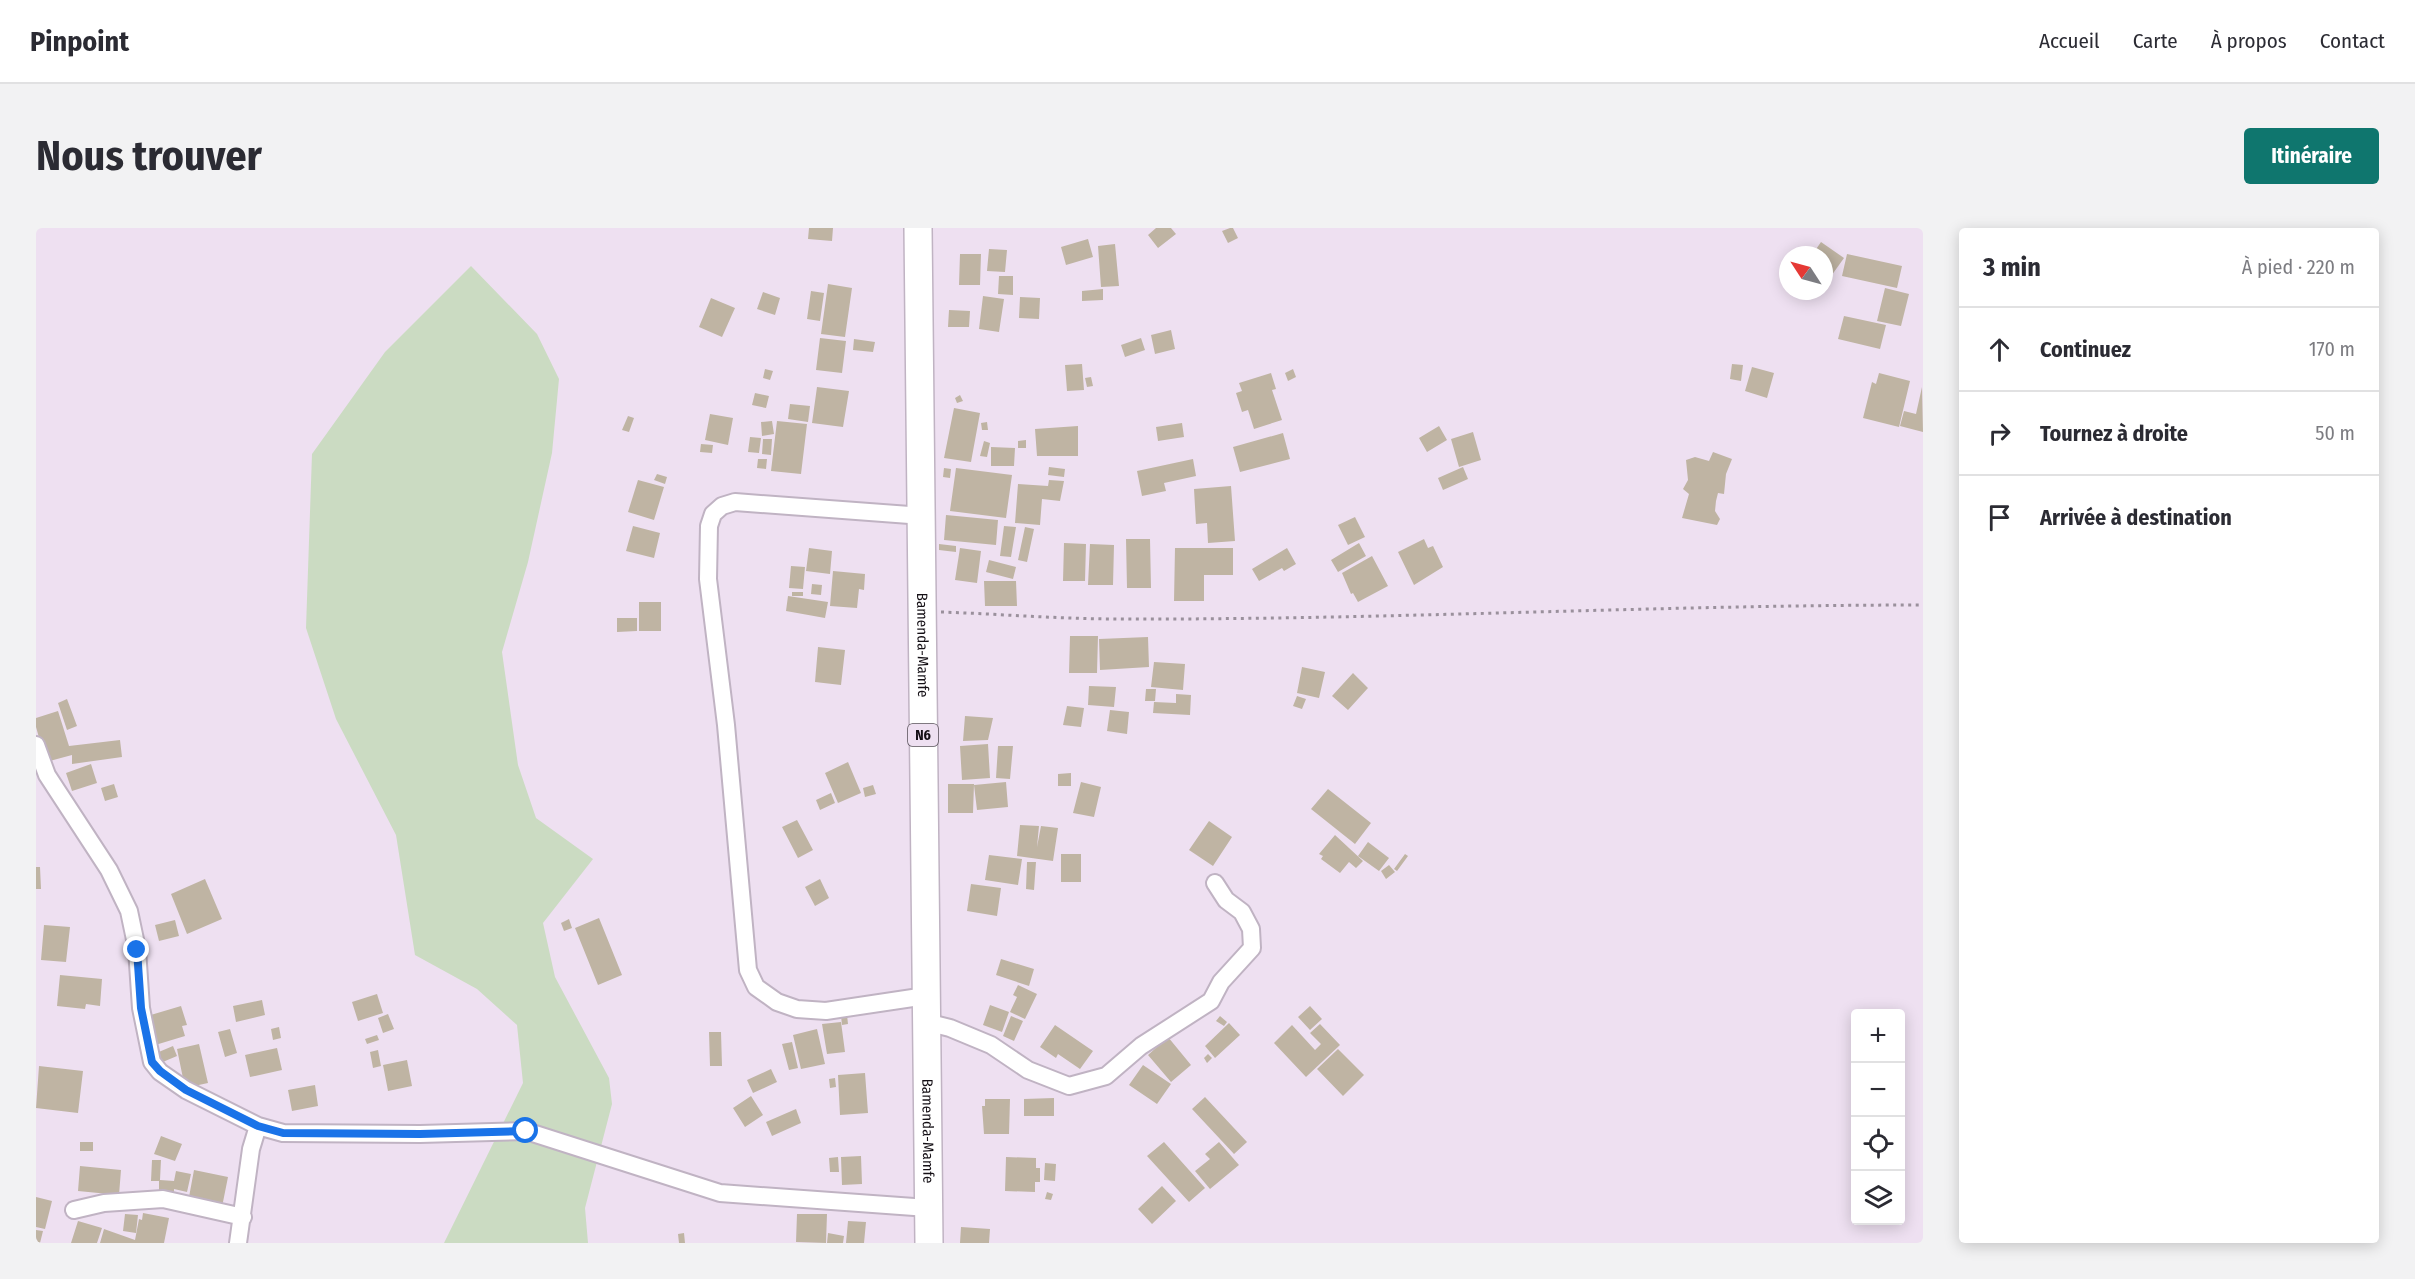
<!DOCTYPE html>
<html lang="fr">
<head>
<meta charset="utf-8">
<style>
  :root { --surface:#fff; --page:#f2f2f3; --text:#2b2b33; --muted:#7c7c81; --line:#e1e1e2; --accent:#0f766e }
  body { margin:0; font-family:"Fira Sans Condensed",sans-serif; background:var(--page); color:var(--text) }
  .controls { position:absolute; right:18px; bottom:18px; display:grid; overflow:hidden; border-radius:6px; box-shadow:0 3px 15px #0003 }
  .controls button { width:54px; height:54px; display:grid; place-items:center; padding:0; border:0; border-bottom:2px solid var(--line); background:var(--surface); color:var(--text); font:30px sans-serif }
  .compass { position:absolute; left:1743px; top:18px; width:54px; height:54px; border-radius:50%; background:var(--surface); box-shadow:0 3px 15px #0003; rotate:306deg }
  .stop { position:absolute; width:18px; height:18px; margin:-14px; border:4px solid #1a73e8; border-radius:50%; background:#fff }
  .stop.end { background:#1a73e8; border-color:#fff; box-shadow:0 2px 6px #0008 }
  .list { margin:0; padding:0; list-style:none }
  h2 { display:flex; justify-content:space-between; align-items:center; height:78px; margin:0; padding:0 24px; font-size:26px }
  h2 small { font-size:20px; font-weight:400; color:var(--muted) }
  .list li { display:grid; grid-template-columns:39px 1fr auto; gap:18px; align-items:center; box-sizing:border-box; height:84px; padding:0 24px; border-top:2px solid var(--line) }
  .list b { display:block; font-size:22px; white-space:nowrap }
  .list em { font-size:20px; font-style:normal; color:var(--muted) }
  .icon { flex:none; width:33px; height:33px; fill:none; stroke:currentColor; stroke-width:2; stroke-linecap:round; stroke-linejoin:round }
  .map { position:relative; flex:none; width:1887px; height:1015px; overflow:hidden; border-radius:6px }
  header { display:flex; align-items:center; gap:36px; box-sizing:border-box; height:84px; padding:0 30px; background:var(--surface); border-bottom:2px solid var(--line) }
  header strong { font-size:28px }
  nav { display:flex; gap:33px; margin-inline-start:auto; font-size:21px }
  .intro { display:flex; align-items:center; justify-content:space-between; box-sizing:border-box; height:144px; padding:0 36px }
  h1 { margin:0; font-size:42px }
  .button { padding:15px 27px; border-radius:6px; background:var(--accent); color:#fff; font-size:21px; font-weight:700 }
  main { display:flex; gap:36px; padding:0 36px }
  aside { flex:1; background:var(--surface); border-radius:6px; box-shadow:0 3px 15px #0003 }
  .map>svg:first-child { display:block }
  .grass { fill:#cbdbc2 }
  .building { fill:#bfb4a3 }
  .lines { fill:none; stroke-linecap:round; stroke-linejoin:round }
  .minor-casing { stroke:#c0b3c3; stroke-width:20 }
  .trunk-casing { stroke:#c0b3c3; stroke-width:30 }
  .path { stroke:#9a909c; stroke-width:3; stroke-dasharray:3 4.5; stroke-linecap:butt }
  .minor { stroke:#fff; stroke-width:16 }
  .trunk { stroke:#fff; stroke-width:27 }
  .route { stroke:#1a73e8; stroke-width:8 }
  .labels { text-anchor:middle; stroke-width:5; stroke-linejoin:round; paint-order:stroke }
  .shield { fill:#eee0f1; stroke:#554e57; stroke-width:1.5 }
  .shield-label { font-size:14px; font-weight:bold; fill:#140f15 }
  .street-label { font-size:15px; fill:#140f15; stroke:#eee0f1 }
</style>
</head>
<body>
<header>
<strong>Pinpoint</strong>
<nav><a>Accueil</a><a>Carte</a><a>À propos</a><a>Contact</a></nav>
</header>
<div class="intro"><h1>Nous trouver</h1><a class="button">Itinéraire</a></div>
<main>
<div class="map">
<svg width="1887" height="1015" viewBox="0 0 1887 1015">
  <rect width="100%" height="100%" fill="#eee0f1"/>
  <!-- grass -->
  <path class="grass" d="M435 38 501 106 523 151 516 225 492 334 466 424 482 537 500 590 557 631 507 695 519 749 573 850 576 876 549 980 552 1015H408L487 855 481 797 441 761 379 727 360 607 300 491 270 400 276 226 349 124Z"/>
  <!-- building -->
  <path class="building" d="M773 0H797L796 13 772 11Z
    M1120 0H1135L1140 6 1122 20 1112 7Z
    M1194 0H1197L1202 10 1192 15 1186 3Z
    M1052 11 1057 29 1030 37 1025 19Z
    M1785 14 1808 30 1788 58V27H1776Z
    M1079 16 1083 58 1065 59 1062 18Z
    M953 21 971 22 969 44 951 43Z
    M924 26H945L944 57H923Z
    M1811 26 1866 38 1861 60 1806 48Z
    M963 48H977V67L962 66Z
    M792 56 816 60 809 109 785 106Z
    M1849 60 1873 66 1865 98 1841 93Z
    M1067 61V72L1046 73V63Z
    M775 63 788 65 784 93 771 91Z
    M727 64 744 70 739 87 721 81Z
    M947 68 968 71 963 104 943 101Z
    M984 69 1004 70 1003 91 983 90Z
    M675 70 699 80 686 109 663 99Z
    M913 82 934 83 933 99H912Z
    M1808 88 1850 97 1844 121 1802 111Z
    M1135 102 1139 121 1119 126 1115 107Z
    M784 110 810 113 806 145 780 142Z
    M1105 110 1109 122 1089 129 1085 117Z
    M818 111 839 114 837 124 817 122Z
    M1046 136 1048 162 1031 163 1029 137Z
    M1696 136 1707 137 1705 153 1694 151Z
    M1716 139 1738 145 1731 170 1709 163Z
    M729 141 737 143 734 152 727 150Z
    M1257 141 1260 149 1252 153 1249 145Z
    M1235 145 1240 161 1236 162 1246 192 1218 201 1212 182 1206 184 1200 165 1206 163 1203 155Z
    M1843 145 1874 153 1863 199 1827 190 1836 154 1840 156Z
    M1055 149 1057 158 1051 159 1049 150Z
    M781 159 813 163 807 199 776 195Z
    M1886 159 1887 204 1864 198 1868 183 1880 186Z
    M719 165 733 168 730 180 716 177Z
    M924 167 927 173 921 175 919 170Z
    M754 176 774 178 772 194 752 191Z
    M918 180 944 185 935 234 908 230Z
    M674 186 697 190 692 217 669 212Z
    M592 188 598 190 593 204 586 202Z
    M736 193 738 206 726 208 725 194Z
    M741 193 771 196 765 246 735 243Z
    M951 194 952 202H946L945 195Z
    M1146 195 1148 209 1122 213 1120 199Z
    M1042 198V228H1001L999 201Z
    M1403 198 1411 212 1391 224 1383 210Z
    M1437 204 1445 232 1423 239 1415 211Z
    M1247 205 1254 231 1204 244 1197 219Z
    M714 209 725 210 723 225 712 224Z
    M727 211H736L735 227 726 226Z
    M990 212V220H982V213Z
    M948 213 954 215 951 229 944 228Z
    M665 216 677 217 676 225 664 224Z
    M955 219 979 220 978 238H955Z
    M1677 224 1696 231 1690 246 1688 266 1682 265 1680 273 1679 283 1684 291 1681 297 1646 290 1653 266 1647 261 1652 252 1650 232 1659 229 1673 233Z
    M722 231H731L730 241 721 240Z
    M1157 231 1160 248 1128 255 1130 263 1106 268 1101 243Z
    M1013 239 1029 241 1028 249 1012 247Z
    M1427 239 1432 251 1407 262 1402 250Z
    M908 240 915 241 914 250 907 249Z
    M920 240 976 247 970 290 914 283Z
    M621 246 631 249 629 256 618 252Z
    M602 252 628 259 618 292 592 284Z
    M1013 252 1028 253 1024 273 1006 271 1004 297 979 295 982 256 1012 258Z
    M1195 258 1199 313 1172 315 1171 295 1160 296 1158 261Z
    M910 287 962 292 960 317 908 312Z
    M1319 289 1329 309 1312 317 1302 297Z
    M597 298 624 305 618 330 590 323Z
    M968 298 980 299 975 329 964 328Z
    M989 299 998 301 991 334 982 332Z
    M1090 311H1114L1115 360H1091Z
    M1388 311 1392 320 1397 318 1407 339 1378 357 1362 324Z
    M1028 315 1050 316 1049 353H1027Z
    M1323 315 1330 328 1302 344 1295 332Z
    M903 316 920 318V324L903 322Z
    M1054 316 1078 317 1077 357H1052Z
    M773 320 796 323 794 346 770 343Z
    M924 320 945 323 941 355 919 352Z
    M1139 320H1197V347H1168V373H1138Z
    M1251 320 1260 336 1248 343 1246 340 1223 353 1216 341Z
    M1336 328 1352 358 1322 374 1317 365 1315 366 1306 345Z
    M953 332 980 339 977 351 950 344Z
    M755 338 769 339 767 361 753 360Z
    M797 343 829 346 828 362 823 361 821 380 794 378Z
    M948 353H980L981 378H949Z
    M776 356 786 357 785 367 775 366Z
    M756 364H767V368H756Z
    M752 368 792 374 789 390 750 383Z
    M603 374H625V403H603Z
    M581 390H601V403L581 404Z
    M1034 408H1062L1061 445H1033Z
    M1112 409 1113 439 1064 442 1063 411Z
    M782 419 809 422 805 457 779 454Z
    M1118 434 1149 436 1147 462 1115 459Z
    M1266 439 1289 444 1283 470 1261 465Z
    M1317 445 1332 460 1312 482 1296 468Z
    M1053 458 1080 459 1078 479 1052 477Z
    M1110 461H1120L1119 473H1109Z
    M1140 466 1155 467 1154 487 1117 485 1118 474 1140 475Z
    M1261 468 1270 471 1266 481 1257 478Z
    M31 471 41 498 31 502 22 475Z
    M1031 478 1048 480 1045 499 1027 497Z
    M1074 482 1093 484 1091 506 1071 503Z
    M22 483 33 518 84 512 86 529 36 536V527L10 534 0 499V490Z
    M929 488 957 490 952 512 927 513Z
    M952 516 954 550 926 552 924 518Z
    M962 518H977L974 551 960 550Z
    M812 534 825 565 802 575 789 545Z
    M55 536 61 555 36 563 30 545Z
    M1035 545V558H1022V546Z
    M970 554 972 579 941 582 938 557Z
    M1045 554 1065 559 1058 589 1037 585Z
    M78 556 82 569 69 573 65 560Z
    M912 556H938L937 585H912Z
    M837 557 840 566 829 569 827 560Z
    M1292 561 1335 595 1319 616 1275 581Z
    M795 565 799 575 784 582 780 572Z
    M761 592 777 622 762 630 746 599Z
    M1173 593 1196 609 1177 638 1153 622Z
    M984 597 1003 598 1001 619 1005 598 1022 600 1017 633 981 628Z
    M1299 607 1327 633 1320 640 1313 634 1304 645 1285 631 1287 628 1283 626Z
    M1332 614 1353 630 1343 643 1322 628Z
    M1025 626H1045V654H1025Z
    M1369 626 1372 628 1361 643 1358 641Z
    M953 627 986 631 982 657 949 652Z
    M991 634H1000L998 662 990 661Z
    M1353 637 1359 644 1350 651 1345 643Z
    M0 639H4L5 661H0Z
    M169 651 186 691 151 706 135 666Z
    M784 651 793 670 779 678 769 659Z
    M935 656 965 660 961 688 931 683Z
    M563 690 586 747 562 757 539 700Z
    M533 691 536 700 528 703 525 695Z
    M139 692 143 708 123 713 119 697Z
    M8 697 34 699 30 734 5 732Z
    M965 731 998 741 993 758 960 747Z
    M24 747 66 751 64 778 50 776 49 781 21 778Z
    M982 757 1001 766 989 791 974 784 981 769 977 767Z
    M341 766 347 785 322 793 316 774Z
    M226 772 229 787 200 794 197 778Z
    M954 777 973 784 966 804 947 797Z
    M145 778 151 797 146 798 149 808 116 818 108 789Z
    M1274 778 1286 791 1274 802 1262 789Z
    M352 786 358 801 347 805 342 790Z
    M811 787 812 796 806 797 805 788Z
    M975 788 987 793 978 813 967 808Z
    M1184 788 1191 794 1188 798 1180 793Z
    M805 794 809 824 791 826 786 796Z
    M1193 795 1204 807 1179 830 1169 818Z
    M1284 796 1304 817 1270 849 1238 815 1256 797 1279 822 1285 816 1274 805Z
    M1019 797 1057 823 1044 841 1022 826 1020 830 1004 819Z
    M243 799 245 810 237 812 235 801Z
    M194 801 201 825 189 829 182 804Z
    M781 801 789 836 765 841 757 807Z
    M673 804H685L686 838H674Z
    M341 807 343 812 331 816 329 811Z
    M1132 809 1155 837 1135 854 1112 827Z
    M756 814 762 840 753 842 746 816Z
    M163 816 172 855 149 860 141 821Z
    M137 818 141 828 122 836 118 826Z
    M241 820 246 842 214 849 209 827Z
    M1302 821 1328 847 1307 868 1281 841Z
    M342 822 345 838 337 840 334 824Z
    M1172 826 1176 830 1171 835 1168 830Z
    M371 832 376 858 352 863 347 837Z
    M1107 837 1135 856 1121 876 1093 857Z
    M3 838 47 843 42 885 0 880Z
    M735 841 741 854 717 865 711 852Z
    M829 845 832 885 804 887 802 847Z
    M799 850 800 859 794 860 793 851Z
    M279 857 282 878 256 883 252 862Z
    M715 868 727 887 709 899 697 880Z
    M1169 869 1211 914 1198 926 1156 881Z
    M1018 870V888H988V871Z
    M949 871H974L973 906H948L946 878H949Z
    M760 881 765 895 736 908 730 894Z
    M125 908 146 916 139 933 118 926Z
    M44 914H57V923H44Z
    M1128 914 1169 960 1153 974 1111 928Z
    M1183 914 1203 937 1174 961 1159 943 1174 931 1169 926Z
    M825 928 826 956 806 957 805 929Z
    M802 929 803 944H794L793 930Z
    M970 929 1000 930V940H1004V954H999V964L969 963Z
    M116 932H125L124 952 138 953 140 943 155 946 151 964 138 961V964L123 963V953H115Z
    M1009 935 1020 936 1019 953 1008 952Z
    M44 938 85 942 83 967 42 963Z
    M158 942 192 949 186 979 153 969Z
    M1126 958 1140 973 1116 996 1102 981Z
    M1011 964 1017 966 1015 972 1009 971Z
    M0 969 16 973 9 1001 0 999Z
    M107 985 133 990 128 1015H64L68 1001 99 1012 103 991 106 992Z
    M89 986 102 987 100 1005 87 1003Z
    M761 986H791L790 1015 760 1014Z
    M42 993 66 1000 61 1015H35Z
    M812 993 830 994 828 1015H810Z
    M925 999 954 1001 953 1015H924Z
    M0 1002 7 1003 4 1015H0Z
    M648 1005 649 1015H643L642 1006Z
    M792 1005 808 1008 807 1015H791Z"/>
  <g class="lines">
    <defs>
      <path id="minor" d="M887 288 699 274 686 278 677 286 673 298 672 351 690 497 712 742 720 759 741 774 761 781 790 783 890 768
        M0 517 11 547 73 642 93 683 101 721 105 780 116 834 124 844 150 862 222 898 247 905 384 906 490 903 684 965 892 980
        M890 794 914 800 955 817 992 842 1033 858 1070 848 1105 818 1175 773 1185 754 1216 720 1215 701 1206 684 1190 672 1179 655
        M38 982 68 975 127 971 207 989
        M202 1015 215 921 222 898"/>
      <g id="trunk">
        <path id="s1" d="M882 0 893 1015"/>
      </g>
    </defs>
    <!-- minor casing -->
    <use href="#minor" class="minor-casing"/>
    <!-- trunk casing -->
    <use href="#trunk" class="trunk-casing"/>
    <!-- path -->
    <path class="path" d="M905 384C964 386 1024 391 1083 391 1351 392 1619 377 1887 377"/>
    <!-- minor -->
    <use href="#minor" class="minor"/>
    <!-- trunk -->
    <use href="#trunk" class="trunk"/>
  </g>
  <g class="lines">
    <!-- route -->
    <path class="route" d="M101 722 105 780 116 834 124 843 150 862 222 898 247 905 384 906 490 903"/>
  </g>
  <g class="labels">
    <!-- shield labels -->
    <rect class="shield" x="872" y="496" width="30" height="22" rx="4.5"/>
    <g class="shield-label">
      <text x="887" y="512">N6</text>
    </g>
    <!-- street labels -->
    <g class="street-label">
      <text dy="5" stroke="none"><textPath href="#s1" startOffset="417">Bamenda-Mamfe</textPath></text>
      <text dy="5" stroke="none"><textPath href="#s1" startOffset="903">Bamenda-Mamfe</textPath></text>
    </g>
  </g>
</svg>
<div class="controls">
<button>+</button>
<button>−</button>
<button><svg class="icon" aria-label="locate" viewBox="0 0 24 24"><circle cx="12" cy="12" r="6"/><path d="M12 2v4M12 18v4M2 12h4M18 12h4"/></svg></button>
<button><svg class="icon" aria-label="layers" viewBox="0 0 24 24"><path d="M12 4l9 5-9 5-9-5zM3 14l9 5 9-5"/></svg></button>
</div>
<svg class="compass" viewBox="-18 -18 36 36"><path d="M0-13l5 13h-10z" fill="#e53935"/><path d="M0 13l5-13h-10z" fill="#7c7c81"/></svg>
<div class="stop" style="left:490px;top:903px"></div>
<div class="stop end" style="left:101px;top:722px"></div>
</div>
<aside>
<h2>3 min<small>À pied · 220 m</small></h2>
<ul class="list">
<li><svg class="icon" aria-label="ahead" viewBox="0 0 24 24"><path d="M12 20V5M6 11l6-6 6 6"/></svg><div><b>Continuez</b></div><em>170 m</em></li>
<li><svg class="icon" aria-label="right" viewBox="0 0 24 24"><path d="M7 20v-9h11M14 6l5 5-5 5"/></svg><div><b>Tournez à droite</b></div><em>50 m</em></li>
<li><svg class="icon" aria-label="arrive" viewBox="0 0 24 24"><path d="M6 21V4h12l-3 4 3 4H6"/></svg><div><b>Arrivée à destination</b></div></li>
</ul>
</aside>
</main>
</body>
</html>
